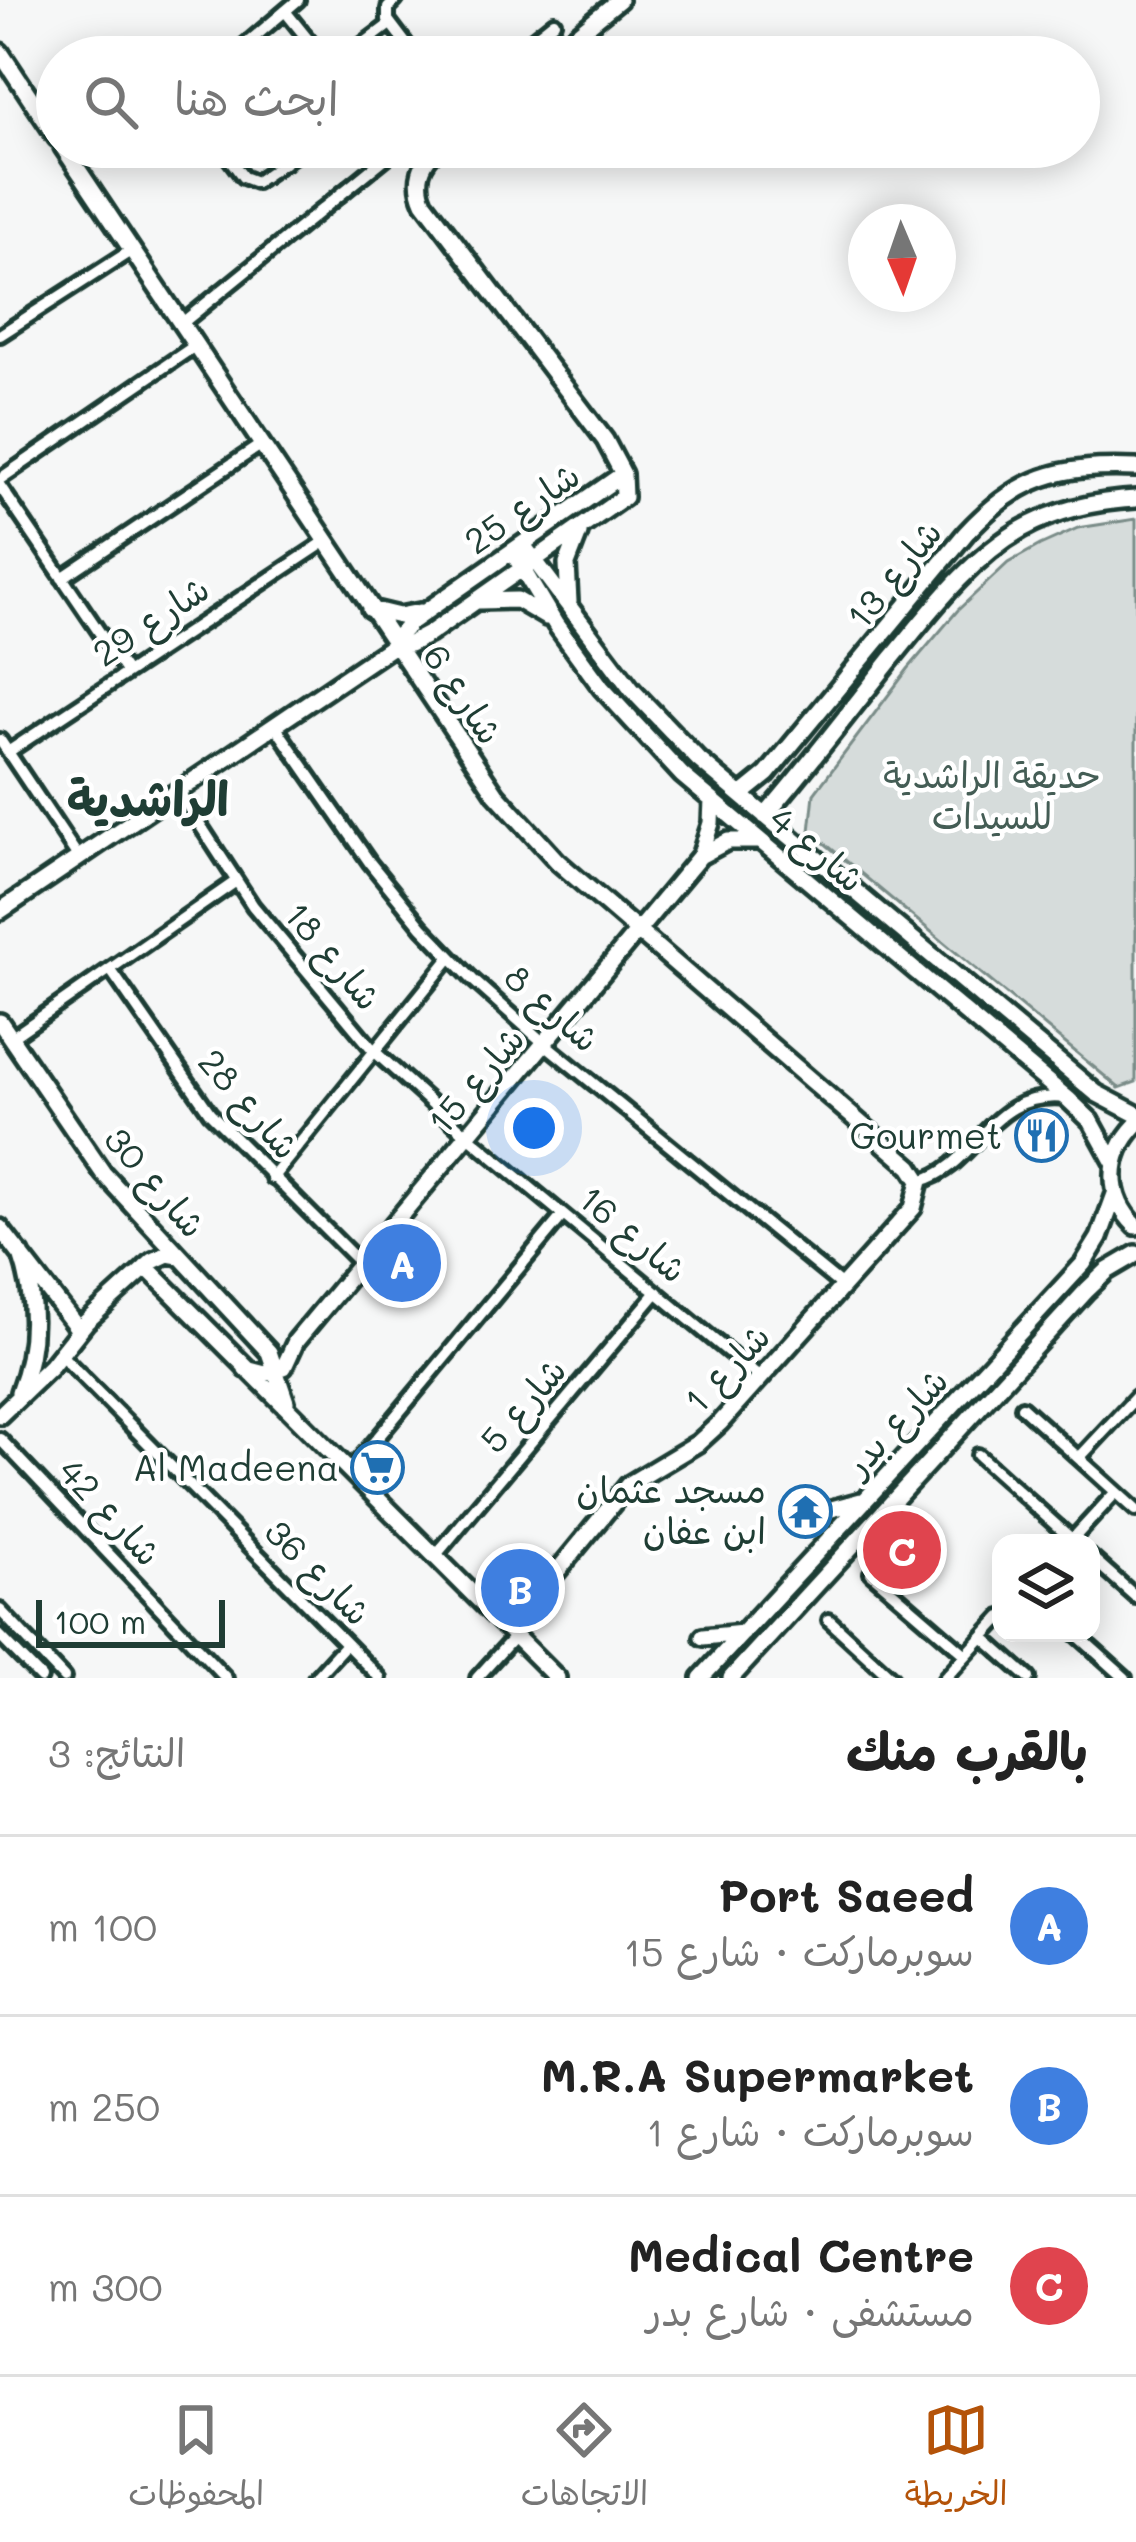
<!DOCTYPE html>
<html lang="ar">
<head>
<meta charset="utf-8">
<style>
  :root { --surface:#fff; --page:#f2f2f2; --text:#222; --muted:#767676; --line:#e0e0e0; --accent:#b45309 }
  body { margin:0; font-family:Mali,"Playpen Sans Arabic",sans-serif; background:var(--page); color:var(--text); direction:rtl }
  .controls { position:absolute; right:36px; bottom:36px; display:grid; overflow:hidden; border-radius:24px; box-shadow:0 6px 30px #0003 }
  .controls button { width:108px; height:108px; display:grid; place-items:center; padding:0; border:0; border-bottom:3px solid var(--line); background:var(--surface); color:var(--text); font:60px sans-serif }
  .compass { position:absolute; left:848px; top:204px; width:108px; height:108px; border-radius:50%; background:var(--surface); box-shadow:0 6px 30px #0003; rotate:178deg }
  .scale { position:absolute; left:36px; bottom:30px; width:189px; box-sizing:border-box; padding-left:12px; border:6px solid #1f3d34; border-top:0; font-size:33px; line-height:42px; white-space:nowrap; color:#1f3d34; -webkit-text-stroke:9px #fff; paint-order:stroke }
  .you { position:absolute; left:534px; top:1128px; width:42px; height:42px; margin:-30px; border:9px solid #fff; border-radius:50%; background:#1a73e8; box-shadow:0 0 0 18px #1a73e833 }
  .badge { display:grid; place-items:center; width:78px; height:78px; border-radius:50%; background:var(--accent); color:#fff; font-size:39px; font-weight:700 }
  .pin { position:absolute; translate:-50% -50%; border:6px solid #fff; box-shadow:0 3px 12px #0006 }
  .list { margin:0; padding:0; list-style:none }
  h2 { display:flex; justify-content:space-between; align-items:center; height:156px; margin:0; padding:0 48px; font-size:51px }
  h2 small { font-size:39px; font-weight:400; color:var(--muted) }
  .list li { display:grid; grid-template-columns:78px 1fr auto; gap:36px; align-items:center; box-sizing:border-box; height:180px; padding:0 48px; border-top:3px solid var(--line) }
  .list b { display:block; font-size:45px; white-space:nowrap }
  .list p { margin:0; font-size:39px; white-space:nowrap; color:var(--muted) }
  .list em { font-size:39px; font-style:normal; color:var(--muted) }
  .icon { flex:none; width:66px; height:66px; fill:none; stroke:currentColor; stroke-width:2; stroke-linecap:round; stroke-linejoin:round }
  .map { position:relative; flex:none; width:1136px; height:1678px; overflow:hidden; direction:ltr }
  .search { position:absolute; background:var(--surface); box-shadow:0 6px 30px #0003; left:36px; right:36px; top:36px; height:132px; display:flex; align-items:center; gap:30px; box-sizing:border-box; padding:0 42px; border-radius:66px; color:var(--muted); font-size:45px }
  .sheet { height:696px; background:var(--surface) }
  nav { display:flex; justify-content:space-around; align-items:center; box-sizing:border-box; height:168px; border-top:3px solid var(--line); background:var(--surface); font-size:33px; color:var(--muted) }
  nav a { display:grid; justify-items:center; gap:6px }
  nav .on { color:var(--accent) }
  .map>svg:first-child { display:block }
  .green { fill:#d6dcdb; stroke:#7a8c88; stroke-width:3 }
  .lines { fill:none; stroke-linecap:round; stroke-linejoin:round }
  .street-casing { stroke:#1f3d34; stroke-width:20 }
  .secondary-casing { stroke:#1f3d34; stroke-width:24 }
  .street { stroke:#fff; stroke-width:10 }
  .secondary { stroke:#fff; stroke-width:15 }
  .labels { text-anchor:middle; stroke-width:9; stroke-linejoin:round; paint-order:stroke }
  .street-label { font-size:36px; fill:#1f3d34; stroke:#fff }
  .park-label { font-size:36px; fill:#445d55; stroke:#fff }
  .poi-label { font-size:36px; fill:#1f3d34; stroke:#fff; text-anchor:end }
  .district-label { font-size:48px; font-weight:bold; fill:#1f3d34; stroke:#fff }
</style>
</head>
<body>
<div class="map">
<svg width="1136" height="1678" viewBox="0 0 1136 1678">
  <rect width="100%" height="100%" fill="#f6f7f7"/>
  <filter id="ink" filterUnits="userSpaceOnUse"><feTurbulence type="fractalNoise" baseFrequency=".00833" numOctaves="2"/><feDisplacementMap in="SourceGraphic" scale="24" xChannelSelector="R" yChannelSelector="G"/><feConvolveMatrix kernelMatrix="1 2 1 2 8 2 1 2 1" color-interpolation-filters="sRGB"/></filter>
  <g filter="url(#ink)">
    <!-- green -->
    <path class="green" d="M1136 519V1082L1119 1088 810 831 814 794 908 669 958 610 1008 563 1040 545 1078 528Z"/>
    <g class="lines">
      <defs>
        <path id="street" d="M396 0 388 8V20L416 57
          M285 11 322 57
          M231 57 298 0
          M346 57 390 24
          M510 57 554 22
          M221 147 243 177 256 182 306 147
          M271 147 285 163
          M181 324 399 147
          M0 335 132 250
          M0 479 196 345
          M0 486 127 673
          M62 578 262 444
          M275 726 370 863 422 927 473 980 545 1044 842 1286
          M0 740 79 858
          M8 752 326 541
          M178 791 253 906 374 1051 468 1136 760 1378
          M110 969 210 1113 361 1264
          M11 1038 235 882
          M272 1178 450 958
          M920 1181C981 1165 987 1089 1067 1098
          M61 1355 380 1678
          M1022 1407 1136 1510
          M0 1439 226 1678
          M978 1455 1076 1543
          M1079 1458 1136 1397
          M350 1471 563 1215
          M1069 1543 1116 1492
          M435 1556 657 1292
          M1091 1557 1136 1597
          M871 1573 966 1655
          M0 1610 64 1678
          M829 1620 892 1678
          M1075 1633 1125 1678
          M0 1636 41 1678
          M983 1637 1029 1678
          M315 1678 346 1644
          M477 1678 515 1636
          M945 1678 1001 1617"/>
        <path id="secondary" d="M0 52 57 138
          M549 57 619 0
          M63 147 496 794 558 862 911 1167 920 1181 913 1208 720 1423 698 1443 628 1485 509 1630
          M523 545 632 690 699 760 1096 1093 1136 1114
          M513 553 556 625 601 687 682 775 1068 1099 1091 1121 1114 1163
          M479 601 517 600 546 617
          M569 602 567 564 579 533
          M370 609 399 616 420 612
          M394 645 398 636 412 621 623 474
          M741 795 767 774 966 533C1019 476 1060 465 1136 468
          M765 816C809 765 850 711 892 658 930 612 969 559 1022 529 1056 510 1097 501 1136 499
          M701 854 711 823 712 800
          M0 911 394 645 410 644 429 634 624 497 623 474 605 440 424 202C414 180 421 162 439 147
          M0 1022 103 1173 269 1352 286 1402
          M1136 1125C1107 1155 1106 1197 1136 1226
          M0 1228 79 1330
          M146 1267 557 1678
          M246 1369 265 1374 284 1367 296 1341 700 856 728 841H760
          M19 1392C37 1346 37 1301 21 1254
          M0 1415 51 1366 86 1322 153 1261 168 1254 179 1256
          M817 1513 861 1501
          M703 1637 743 1633
          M701 1678 1083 1264 1099 1238 1115 1194
          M731 1678 1087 1290 1107 1271 1136 1254"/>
      </defs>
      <!-- street casing -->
      <use href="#street" class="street-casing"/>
      <!-- secondary casing -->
      <use href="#secondary" class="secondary-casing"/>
      <!-- street -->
      <use href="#street" class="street"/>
      <!-- secondary -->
      <use href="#secondary" class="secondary"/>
    </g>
  </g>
  <!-- icons -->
  <defs>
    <symbol id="restaurant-ring" viewBox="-11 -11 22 22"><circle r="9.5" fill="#fff" stroke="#1f6fb2" stroke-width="1.5"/><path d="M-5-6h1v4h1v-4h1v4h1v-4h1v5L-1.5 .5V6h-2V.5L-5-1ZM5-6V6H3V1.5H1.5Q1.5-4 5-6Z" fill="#1f6fb2"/></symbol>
    <symbol id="supermarket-ring" viewBox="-11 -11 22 22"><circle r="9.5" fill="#fff" stroke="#1f6fb2" stroke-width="1.5"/><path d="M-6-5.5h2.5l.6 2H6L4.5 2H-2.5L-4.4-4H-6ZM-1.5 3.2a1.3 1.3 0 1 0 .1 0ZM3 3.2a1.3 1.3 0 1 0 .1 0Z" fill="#1f6fb2"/></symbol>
    <symbol id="temple-ring" viewBox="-11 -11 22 22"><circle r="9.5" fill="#fff" stroke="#1f6fb2" stroke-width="1.5"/><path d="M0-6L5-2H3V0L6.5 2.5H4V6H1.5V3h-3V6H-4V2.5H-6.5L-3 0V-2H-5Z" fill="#1f6fb2"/></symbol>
  </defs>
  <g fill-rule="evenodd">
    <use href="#restaurant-ring" x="1012" y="1106" width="59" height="59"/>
    <use href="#supermarket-ring" x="348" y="1438" width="59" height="59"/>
    <use href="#temple-ring" x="776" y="1482" width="59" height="59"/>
  </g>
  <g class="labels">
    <!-- street labels -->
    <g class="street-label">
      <text transform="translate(522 508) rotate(-35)" y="13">شارع 25</text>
      <text transform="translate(894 574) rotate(-51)" y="13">شارع 13</text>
      <text transform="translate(151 621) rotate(-34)" y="13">شارع 29</text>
      <text transform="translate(463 694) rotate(56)" y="13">شارع 6</text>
      <text transform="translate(817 849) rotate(40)" y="13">شارع 4</text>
      <text transform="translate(333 956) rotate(50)" y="13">شارع 18</text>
      <text transform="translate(552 1008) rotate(41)" y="13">شارع 8</text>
      <text transform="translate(476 1080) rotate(-50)" y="13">شارع 15</text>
      <text transform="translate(249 1104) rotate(49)" y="13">شارع 28</text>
      <text transform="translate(155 1182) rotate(49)" y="13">شارع 30</text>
      <text transform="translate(633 1234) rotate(40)" y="13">شارع 16</text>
      <text transform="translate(727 1368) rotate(-47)" y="13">شارع 1</text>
      <text transform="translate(523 1405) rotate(-50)" y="13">شارع 5</text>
      <text transform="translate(896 1422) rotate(-47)" y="13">شارع بدر</text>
      <text transform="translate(110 1512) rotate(47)" y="13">شارع 42</text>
      <text transform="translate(318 1572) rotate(45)" y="13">شارع 36</text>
    </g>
    <!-- park labels -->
    <g class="park-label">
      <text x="992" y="788">حديقة الراشدية<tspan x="992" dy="41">للسيدات</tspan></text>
    </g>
    <!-- poi labels -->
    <g class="poi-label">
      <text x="1002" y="1149">Gourmet</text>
      <text x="339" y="1481">Al Madeena</text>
      <text x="766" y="1503">مسجد عثمان<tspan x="766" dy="41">ابن عفان</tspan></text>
    </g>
    <!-- district labels -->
    <g class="district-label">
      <text x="148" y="816">الراشدية</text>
    </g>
  </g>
</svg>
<div class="controls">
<button><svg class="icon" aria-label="layers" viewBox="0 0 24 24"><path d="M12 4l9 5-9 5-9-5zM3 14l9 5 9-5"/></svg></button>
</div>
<svg class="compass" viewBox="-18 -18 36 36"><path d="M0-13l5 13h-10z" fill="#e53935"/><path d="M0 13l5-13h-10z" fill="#767676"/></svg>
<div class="scale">100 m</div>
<div class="you"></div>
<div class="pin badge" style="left:402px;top:1263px;background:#3f7fe0">A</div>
<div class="pin badge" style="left:520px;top:1588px;background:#3f7fe0">B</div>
<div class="pin badge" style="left:902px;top:1550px;background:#e0444e">C</div>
<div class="search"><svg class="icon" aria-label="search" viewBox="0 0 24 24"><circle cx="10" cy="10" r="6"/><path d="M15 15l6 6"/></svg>ابحث هنا</div>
</div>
<section class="sheet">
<h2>بالقرب منك<small>النتائج: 3</small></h2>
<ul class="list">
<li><span class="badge" style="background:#3f7fe0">A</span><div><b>Port Saeed</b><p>سوبرماركت · شارع 15</p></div><em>100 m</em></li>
<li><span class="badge" style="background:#3f7fe0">B</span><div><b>M.R.A Supermarket</b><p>سوبرماركت · شارع 1</p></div><em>250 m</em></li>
<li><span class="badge" style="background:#e0444e">C</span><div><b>Medical Centre</b><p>مستشفى · شارع بدر</p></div><em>300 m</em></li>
</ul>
</section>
<nav>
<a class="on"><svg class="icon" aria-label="map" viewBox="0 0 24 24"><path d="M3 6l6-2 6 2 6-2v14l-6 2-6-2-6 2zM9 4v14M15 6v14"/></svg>الخريطة</a>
<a><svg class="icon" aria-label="directions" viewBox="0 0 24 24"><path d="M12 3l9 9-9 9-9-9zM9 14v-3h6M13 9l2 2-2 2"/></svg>الاتجاهات</a>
<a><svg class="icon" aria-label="saved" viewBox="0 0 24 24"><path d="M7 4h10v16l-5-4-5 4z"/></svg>المحفوظات</a>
</nav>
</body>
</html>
